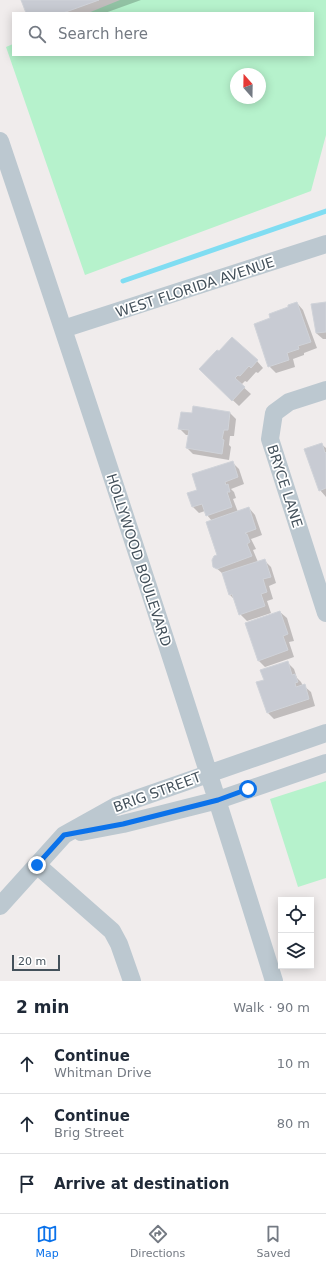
<!DOCTYPE html>
<html lang="en">
<head>
<meta charset="utf-8">
<style>
  :root { --surface:#fff; --page:#f2f2f3; --text:#1f2937; --muted:#747a83; --line:#e0e1e3; --accent:#0b72ea }
  body { margin:0; font-family:"DejaVu Sans",sans-serif; background:var(--page); color:var(--text) }
  .controls { position:absolute; right:12px; bottom:12px; display:grid; overflow:hidden; border-radius:0px; box-shadow:0 2px 10px #0003 }
  .controls button { width:36px; height:36px; display:grid; place-items:center; padding:0; border:0; border-bottom:1px solid var(--line); background:var(--surface); color:var(--text); font:20px sans-serif }
  .compass { position:absolute; left:230px; top:68px; width:36px; height:36px; border-radius:50%; background:var(--surface); box-shadow:0 2px 10px #0003; rotate:340deg }
  .scale { position:absolute; left:12px; bottom:10px; width:48px; box-sizing:border-box; padding-left:4px; border:2px solid #44515b; border-top:0; font-size:11px; line-height:14px; white-space:nowrap; color:#44515b; -webkit-text-stroke:3px #fff; paint-order:stroke }
  .stop { position:absolute; width:12px; height:12px; margin:-9px; border:3px solid #0b72ea; border-radius:50%; background:#fff }
  .stop.end { background:#0b72ea; border-color:#fff; box-shadow:0 1px 4px #0008 }
  .list { margin:0; padding:0; list-style:none }
  h2 { display:flex; justify-content:space-between; align-items:center; height:52px; margin:0; padding:0 16px; font-size:17px }
  h2 small { font-size:13px; font-weight:400; color:var(--muted) }
  .list li { display:grid; grid-template-columns:26px 1fr auto; gap:12px; align-items:center; box-sizing:border-box; height:60px; padding:0 16px; border-top:1px solid var(--line) }
  .list b { display:block; font-size:15px; white-space:nowrap }
  .list p { margin:0; font-size:13px; white-space:nowrap; color:var(--muted) }
  .list em { font-size:13px; font-style:normal; color:var(--muted) }
  .icon { flex:none; width:22px; height:22px; fill:none; stroke:currentColor; stroke-width:2; stroke-linecap:round; stroke-linejoin:round }
  .map { position:relative; flex:none; width:326px; height:981px; overflow:hidden }
  .search { position:absolute; background:var(--surface); box-shadow:0 2px 10px #0003; left:12px; right:12px; top:12px; height:44px; display:flex; align-items:center; gap:10px; box-sizing:border-box; padding:0 14px; border-radius:0px; color:var(--muted); font-size:15px }
  .sheet { height:232px; background:var(--surface) }
  nav { display:flex; justify-content:space-around; align-items:center; box-sizing:border-box; height:56px; border-top:1px solid var(--line); background:var(--surface); font-size:11px; color:var(--muted) }
  nav a { display:grid; justify-items:center; gap:2px }
  nav .on { color:var(--accent) }
  .map>svg:first-child { display:block }
  .green { fill:#b6f2cc; fill-rule:evenodd }
  .shadow { fill:#0003 }
  .lines { fill:none; stroke-linecap:round; stroke-linejoin:round }
  .stream { stroke:#80ddf2; stroke-width:5 }
  .building { fill:#c8cbd3; stroke:#d0d3d9 }
  .minor { stroke:#bcc8d0; stroke-width:18 }
  .route { stroke:#0b72ea; stroke-width:5 }
  .labels { text-anchor:middle; stroke-width:3.5; stroke-linejoin:round; paint-order:stroke }
  .street-label { font-size:14px; fill:#44515b; stroke:#fff }
</style>
</head>
<body>
<div class="map">
<svg width="326" height="981" viewBox="0 0 326 981">
  <rect width="100%" height="100%" fill="#f0ecec"/>
  <!-- green -->
  <path class="green" d="M120 0H326V135L311 191 85 275 6 47 13 44V55H313V13H88ZM236 74H260V98H236Z
    M326 781V878L298 887 270 799Z"/>
  <!-- shadow -->
  <path class="shadow" d="M22 0H141L105 13H27Z
    M297 303 303 310 317 348 304 353V355L293 359 295 367 276 373 269 366 272 319Z
    M326 303V339H323L316 333Z
    M219 353 257 361 263 368 258 373 256 372 247 382 245 381 241 385 251 394 239 406 207 376Z
    M230 413 236 419 234 436H230L229 445 231 447 229 460 193 454 187 448 189 435H186L179 428 193 414Z
    M321 444 326 448V497L320 490Z
    M232 462 239 469 244 484 231 489 234 492 236 498 233 499 238 512 249 508 255 515 262 535 251 539 256 549 253 550 258 562 264 560 271 567 276 583 269 586 273 599 267 601 271 613 247 621 240 614 235 600 230 595 223 574 214 566 218 555 212 521 207 515 205 511 199 513 193 507 199 490Z
    M280 612 287 618 294 641 289 642 294 657 265 667 258 660Z
    M287 662 294 669 297 678 301 682 303 686H304L311 692 315 706 274 719 268 713Z"/>
  <g class="lines">
    <!-- stream -->
    <path class="stream" d="M123 281 326 211"/>
  </g>
  <!-- building -->
  <path class="building" d="M21 0H99L63 13H26Z
    M297 302 311 342 298 346 299 349 287 353 289 360 268 367 254 324 270 318 269 314 288 307V305Z
    M326 302V332L316 333 311 304Z
    M232 337 258 360 251 368 249 366 240 376 238 375 235 378 245 387 232 401 199 369 217 350 219 351Z
    M193 406 230 412 228 430H224L222 439 224 440 222 454 186 448 189 430 178 429 181 412 192 413Z
    M322 443 325 453 326 452V488L319 491 304 449Z
    M233 461 238 477 225 482 226 485 228 484 230 492H227L232 507 206 516 202 504 192 507 187 493 197 490 192 474Z
    M249 507 256 529 245 533 246 534H247L250 542 247 544 252 556 217 569 213 567 212 560 214 556 217 555 206 522Z
    M265 559 271 577 263 579 267 592 261 594 265 606 239 615 232 594 229 595 222 573Z
    M280 611 288 634 283 636 288 650 258 661 245 623Z
    M288 661 292 675 295 674 298 682 295 683 296 687 305 684 309 699 267 713 256 682 264 680 260 670Z"/>
  <g class="lines">
    <!-- minor -->
    <path class="minor" d="M0 141C94 420 187 700 274 981
      M63 329 326 244
      M326 390 289 402 274 413 270 439 326 613
      M81 832 123 824 218 800 326 763
      M37 865 112 931 119 944 132 981
      M0 906 64 835 116 806 326 733"/>
  </g>
  <g class="lines">
    <!-- route -->
    <path class="route" d="M37 865 64 835 123 824 218 800 248 789"/>
  </g>
  <g class="labels">
    <!-- street labels -->
    <g class="street-label">
      <text transform="translate(195 287) rotate(-18)" y="5">WEST FLORIDA AVENUE</text>
      <text transform="translate(285 486) rotate(72)" y="5">BRYCE LANE</text>
      <text transform="translate(139 560) rotate(72)" y="5">HOLLYWOOD BOULEVARD</text>
      <text transform="translate(157 792) rotate(-20)" y="5">BRIG STREET</text>
    </g>
  </g>
</svg>
<div class="controls">
<button><svg class="icon" aria-label="locate" viewBox="0 0 24 24"><circle cx="12" cy="12" r="6"/><path d="M12 2v4M12 18v4M2 12h4M18 12h4"/></svg></button>
<button><svg class="icon" aria-label="layers" viewBox="0 0 24 24"><path d="M12 4l9 5-9 5-9-5zM3 14l9 5 9-5"/></svg></button>
</div>
<svg class="compass" viewBox="-18 -18 36 36"><path d="M0-13l5 13h-10z" fill="#e53935"/><path d="M0 13l5-13h-10z" fill="#747a83"/></svg>
<div class="scale">20 m</div>
<div class="stop" style="left:248px;top:789px"></div>
<div class="stop end" style="left:37px;top:865px"></div>
<div class="search"><svg class="icon" aria-label="search" viewBox="0 0 24 24"><circle cx="10" cy="10" r="6"/><path d="M15 15l6 6"/></svg>Search here</div>
</div>
<section class="sheet">
<h2>2 min<small>Walk · 90 m</small></h2>
<ul class="list">
<li><svg class="icon" aria-label="ahead" viewBox="0 0 24 24"><path d="M12 20V5M6 11l6-6 6 6"/></svg><div><b>Continue</b><p>Whitman Drive</p></div><em>10 m</em></li>
<li><svg class="icon" aria-label="ahead" viewBox="0 0 24 24"><path d="M12 20V5M6 11l6-6 6 6"/></svg><div><b>Continue</b><p>Brig Street</p></div><em>80 m</em></li>
<li><svg class="icon" aria-label="arrive" viewBox="0 0 24 24"><path d="M6 21V4h12l-3 4 3 4H6"/></svg><div><b>Arrive at destination</b></div></li>
</ul>
</section>
<nav>
<a class="on"><svg class="icon" aria-label="map" viewBox="0 0 24 24"><path d="M3 6l6-2 6 2 6-2v14l-6 2-6-2-6 2zM9 4v14M15 6v14"/></svg>Map</a>
<a><svg class="icon" aria-label="directions" viewBox="0 0 24 24"><path d="M12 3l9 9-9 9-9-9zM9 14v-3h6M13 9l2 2-2 2"/></svg>Directions</a>
<a><svg class="icon" aria-label="saved" viewBox="0 0 24 24"><path d="M7 4h10v16l-5-4-5 4z"/></svg>Saved</a>
</nav>
</body>
</html>
